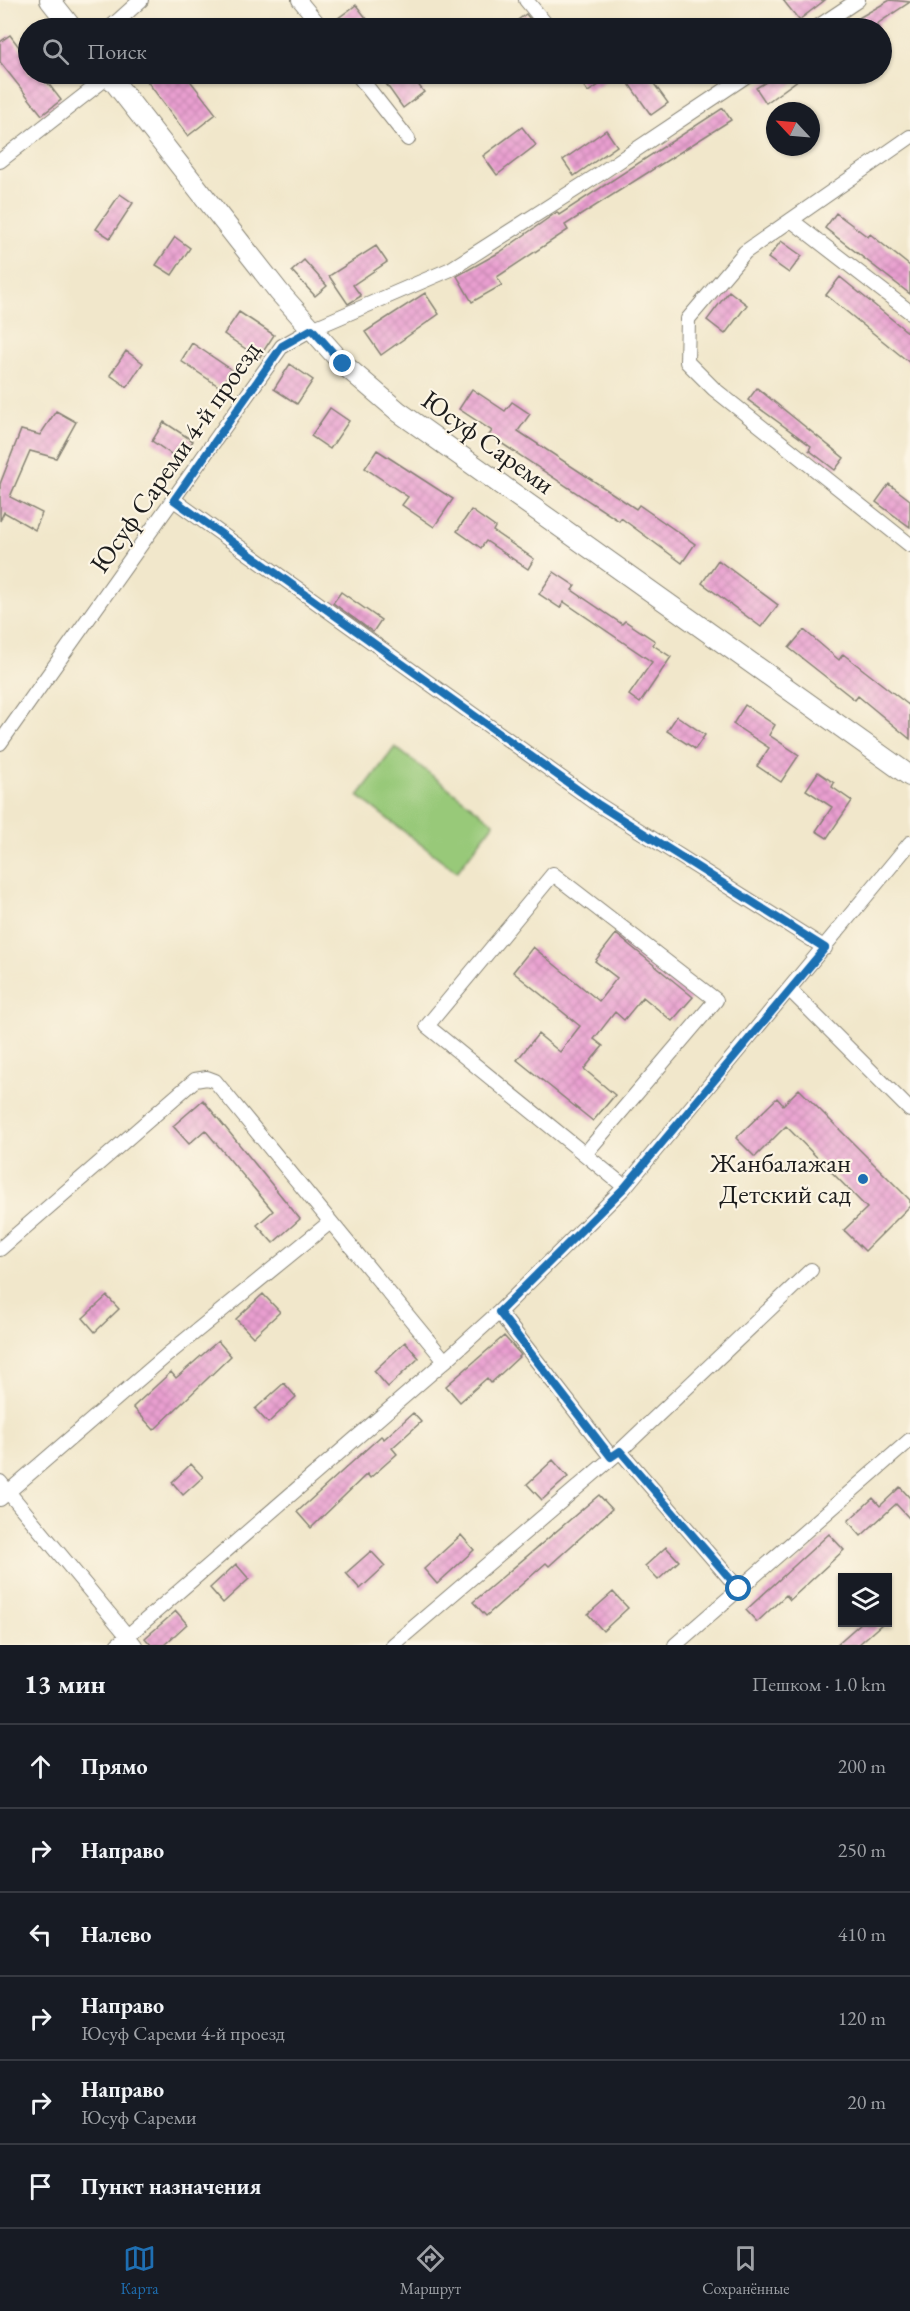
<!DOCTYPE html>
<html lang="ru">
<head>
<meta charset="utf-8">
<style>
  :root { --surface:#171b24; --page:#20242c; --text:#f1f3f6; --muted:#9ea1a6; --line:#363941; --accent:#1f6fb2 }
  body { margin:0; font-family:"EB Garamond",serif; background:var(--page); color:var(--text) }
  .controls { position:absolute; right:18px; bottom:18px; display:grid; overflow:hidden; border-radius:0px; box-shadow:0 2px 4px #0004 }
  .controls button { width:54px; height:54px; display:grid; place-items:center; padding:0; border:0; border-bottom:2px solid var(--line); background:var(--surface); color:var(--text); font:30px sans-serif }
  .compass { position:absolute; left:766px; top:102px; width:54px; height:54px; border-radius:50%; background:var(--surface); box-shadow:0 2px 4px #0004; rotate:296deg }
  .stop { position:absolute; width:18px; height:18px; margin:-14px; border:4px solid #1f6fb2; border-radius:50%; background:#fff }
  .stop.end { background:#1f6fb2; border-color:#fff; box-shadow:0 2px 6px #0008 }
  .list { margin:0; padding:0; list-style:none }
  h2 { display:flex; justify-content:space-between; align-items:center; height:78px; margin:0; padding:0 24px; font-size:26px }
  h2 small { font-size:20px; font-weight:400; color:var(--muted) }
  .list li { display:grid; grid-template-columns:39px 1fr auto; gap:18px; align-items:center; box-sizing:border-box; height:84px; padding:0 24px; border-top:2px solid var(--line) }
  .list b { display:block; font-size:22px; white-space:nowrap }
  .list p { margin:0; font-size:20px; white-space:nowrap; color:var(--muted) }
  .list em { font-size:20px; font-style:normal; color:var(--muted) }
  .icon { flex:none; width:33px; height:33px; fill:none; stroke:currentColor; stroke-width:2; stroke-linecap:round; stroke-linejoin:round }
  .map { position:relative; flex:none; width:910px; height:1645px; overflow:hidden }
  .search { position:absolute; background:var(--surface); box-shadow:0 2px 4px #0004; left:18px; right:18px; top:18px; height:66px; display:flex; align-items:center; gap:15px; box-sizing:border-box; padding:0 21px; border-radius:33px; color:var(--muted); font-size:22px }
  .sheet { height:582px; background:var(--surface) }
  nav { display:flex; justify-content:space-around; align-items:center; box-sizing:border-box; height:84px; border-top:2px solid var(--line); background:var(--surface); font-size:16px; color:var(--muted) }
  nav a { display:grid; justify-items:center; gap:3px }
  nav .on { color:var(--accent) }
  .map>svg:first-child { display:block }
  .green { fill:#98c979; stroke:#5a724a; stroke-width:1.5 }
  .building { fill:url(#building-cross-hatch) }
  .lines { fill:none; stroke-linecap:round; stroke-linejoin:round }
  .minor-casing { stroke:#868274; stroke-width:16 }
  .secondary-casing { stroke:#868274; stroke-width:22 }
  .minor { stroke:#fff; stroke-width:14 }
  .secondary { stroke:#fff; stroke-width:20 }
  .route { stroke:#1f6fb2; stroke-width:8 }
  .poi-dot { fill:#1f6fb2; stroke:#fcf5e5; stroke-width:2 }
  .labels { text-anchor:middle; stroke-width:4.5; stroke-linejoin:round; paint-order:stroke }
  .street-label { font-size:27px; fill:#1c1c1c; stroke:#fcf5e5 }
  .poi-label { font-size:27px; fill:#1c1c1c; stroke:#fcf5e5; text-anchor:end }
</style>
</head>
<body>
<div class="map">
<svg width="910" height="1645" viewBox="0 0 910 1645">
  <defs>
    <pattern id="building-cross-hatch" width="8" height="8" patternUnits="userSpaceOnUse" patternTransform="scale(1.5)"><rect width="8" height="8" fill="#e99fd0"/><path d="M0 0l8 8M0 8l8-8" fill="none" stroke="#c788b2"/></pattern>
  </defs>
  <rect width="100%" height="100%" fill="#fcf5e5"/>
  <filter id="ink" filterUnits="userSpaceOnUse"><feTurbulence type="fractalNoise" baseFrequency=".0167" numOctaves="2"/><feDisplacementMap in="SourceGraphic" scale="12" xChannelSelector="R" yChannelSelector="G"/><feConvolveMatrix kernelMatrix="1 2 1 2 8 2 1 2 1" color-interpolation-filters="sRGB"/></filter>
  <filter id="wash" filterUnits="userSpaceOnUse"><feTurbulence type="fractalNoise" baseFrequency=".008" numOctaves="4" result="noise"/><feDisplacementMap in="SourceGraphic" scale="24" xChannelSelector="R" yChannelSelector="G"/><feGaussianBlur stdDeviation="1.35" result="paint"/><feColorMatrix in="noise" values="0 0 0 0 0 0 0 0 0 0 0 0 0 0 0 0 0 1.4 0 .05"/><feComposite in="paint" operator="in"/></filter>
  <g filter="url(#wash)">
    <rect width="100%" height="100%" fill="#f1e7cb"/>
    <!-- green -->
    <path class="green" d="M395 747 494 823 457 872 358 796Z"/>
    <g id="blocks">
      <!-- building -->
      <path class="building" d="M783 0H825L799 20Z
        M890 0 910 2 877 24 880 28H841Z
        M356 5 374 28H344L337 19Z
        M526 14 537 28H507Z
        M10 35 28 59V74H41L61 100 42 115 0 62V42Z
        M156 74H185L216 114 188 136 147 81Z
        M379 74H410L424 92 403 108Z
        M575 74H616L588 92Z
        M622 74H647L668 103 651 115Z
        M779 74H806L766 103 756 88Z
        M723 108 731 120 565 225 568 230 497 277 502 285 472 302 457 276 500 252 557 212 559 215Z
        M522 127 536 145 497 175 483 156Z
        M606 130 617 146 574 176 563 160Z
        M120 194 133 203 110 238 96 229Z
        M836 213 868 237 870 234 910 266V294L825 228Z
        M175 237 190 248 172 275 156 265Z
        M781 241 802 256 789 273 768 258Z
        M376 246 387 262 353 285 361 296 348 304 329 276Z
        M304 260 327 286 315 296 292 271Z
        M840 277 910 334V363L826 295Z
        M729 291 747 305 725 334 707 320Z
        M425 293 439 314 381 355 365 332Z
        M239 312 274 335 259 358 224 334Z
        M192 343 232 370 220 387 181 361Z
        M126 351 143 363 127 387 110 375Z
        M290 364 313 380 297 404 274 389Z
        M757 388 844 458 835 470 809 450 811 446 748 400Z
        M472 389 505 411 512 402 530 414 518 431 636 509 639 505 695 544 682 563 621 518 619 521 489 435 492 431 459 409Z
        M330 408 349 421 330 449 311 436Z
        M56 411 76 422 56 458 30 451 10 497 42 513 35 530 4 512 0 521V484L21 430 40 435Z
        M164 422 193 441 180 460 152 441Z
        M377 450 453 499 434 527 402 505 408 497 365 468Z
        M889 484 910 500V527L876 502Z
        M471 510 495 527 493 531 534 559 528 569 486 541 481 548 457 531Z
        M718 560 778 605 761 627 702 583Z
        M554 572 575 586 572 590 622 624 625 621 655 641 653 645 671 657 640 703 629 695 652 662 564 602 560 608 539 594Z
        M341 592 381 620 373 632 333 603Z
        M804 630 839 660 843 654 910 706V739L858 696 855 700 789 648Z
        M745 705 775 725 769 735 799 755 781 782 757 766 769 748 733 724Z
        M677 716 705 735 695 749 667 731Z
        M818 772 834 783 832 787 852 801 827 838 816 831 832 807 806 790Z
        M616 934 693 997 672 1021 643 997 624 1020 615 1012 594 1039 603 1046 584 1069 615 1095 593 1121 517 1060 538 1034 560 1052 580 1026 513 972 533 947 599 1001 617 978 595 961Z
        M799 1089 910 1200V1206L865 1251 844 1230 867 1208 786 1126 755 1157 736 1138 777 1098 783 1105Z
        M203 1100 300 1219 273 1243 257 1225 273 1211 205 1130 189 1144 173 1126Z
        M263 1294 280 1312 253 1337 236 1319Z
        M107 1296 119 1309 95 1332 83 1318Z
        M504 1336 521 1355 491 1383 487 1378 460 1402 446 1386Z
        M218 1341 231 1356 154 1430 133 1407 171 1372 176 1378Z
        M405 1342 419 1358 388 1387 374 1371Z
        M284 1383 296 1397 268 1423 255 1409Z
        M413 1413 421 1422 392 1448 397 1454 370 1478 367 1474 311 1528 297 1512 381 1436 384 1439Z
        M553 1460 568 1477 542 1500 527 1484Z
        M191 1464 203 1477 183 1495 172 1482Z
        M900 1487 910 1498V1519L896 1504 861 1536 848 1521 873 1498 880 1506Z
        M599 1495 612 1509 549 1566 546 1563 486 1616 473 1602Z
        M829 1534 844 1550 790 1600 786 1595 757 1622 746 1610Z
        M461 1535 474 1550 437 1584 424 1569Z
        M666 1547 679 1561 658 1580 645 1566Z
        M371 1551 385 1566 360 1589 346 1573Z
        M236 1564 249 1579 223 1603 210 1588Z
        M613 1592 628 1608 603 1631 588 1614Z
        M176 1611 187 1624 164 1645H151L145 1638Z
        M861 1623H883L858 1645H836Z"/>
    </g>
  </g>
  <g filter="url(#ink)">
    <use href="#blocks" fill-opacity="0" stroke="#868274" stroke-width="1.5"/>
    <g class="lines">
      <defs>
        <path id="minor" d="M299 0 322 28
          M526 0 549 28
          M110 28 141 0
          M816 28 858 0
          M357 74 408 139
          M910 137 745 252 688 319 687 362 714 389 910 545
          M0 161 109 76
          M791 220 910 312
          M174 500 599 805 825 948
          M0 743 282 346 312 329 451 269 598 175 749 74
          M790 990 910 1110
          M585 1154 716 1000 553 874 427 1026 625 1187
          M0 1249 195 1080 207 1078 215 1081 445 1361
          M499 1312 611 1457
          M620 1451 739 1589
          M0 1482 135 1645
          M0 1499 167 1355 329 1223
          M117 1645 445 1361 499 1312 625 1187 910 843
          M393 1645 620 1451 811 1270
          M675 1645 910 1440"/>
        <path id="secondary" d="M50 0 72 28
          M108 74 279 292 343 364 399 412 910 776"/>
      </defs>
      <!-- minor casing -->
      <use href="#minor" class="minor-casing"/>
      <!-- secondary casing -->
      <use href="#secondary" class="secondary-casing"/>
      <!-- minor -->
      <use href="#minor" class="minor"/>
      <!-- secondary -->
      <use href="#secondary" class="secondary"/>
    </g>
  </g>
  <g class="lines" filter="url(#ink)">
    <!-- route -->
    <path class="route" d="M343 364 312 329 282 346 174 500 599 805 825 948 625 1187 499 1312 611 1457 620 1451 739 1589"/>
  </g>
  <!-- markers -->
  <circle class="poi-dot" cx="863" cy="1179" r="6"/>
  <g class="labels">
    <!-- street labels -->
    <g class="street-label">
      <text transform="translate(488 442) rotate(36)" y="9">Юсуф Сареми</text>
      <text transform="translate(175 457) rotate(-55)" y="9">Юсуф Сареми 4-й проезд</text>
    </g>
    <!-- poi labels -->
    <g class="poi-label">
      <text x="851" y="1172">Жанбалажан<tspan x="851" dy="31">Детский сад</tspan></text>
    </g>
  </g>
</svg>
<div class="controls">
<button><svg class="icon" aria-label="layers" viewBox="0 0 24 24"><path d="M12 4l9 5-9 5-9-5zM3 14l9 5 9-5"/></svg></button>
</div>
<svg class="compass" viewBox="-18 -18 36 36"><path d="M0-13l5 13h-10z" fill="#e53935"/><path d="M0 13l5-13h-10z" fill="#9ea1a6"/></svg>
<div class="stop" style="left:739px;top:1589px"></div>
<div class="stop end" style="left:343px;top:364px"></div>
<div class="search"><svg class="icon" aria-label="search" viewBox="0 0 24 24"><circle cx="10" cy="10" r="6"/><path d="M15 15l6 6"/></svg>Поиск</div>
</div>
<section class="sheet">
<h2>13 мин<small>Пешком · 1.0 km</small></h2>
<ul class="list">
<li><svg class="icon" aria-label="ahead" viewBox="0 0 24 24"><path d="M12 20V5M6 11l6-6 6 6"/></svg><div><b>Прямо</b></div><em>200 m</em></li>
<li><svg class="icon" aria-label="right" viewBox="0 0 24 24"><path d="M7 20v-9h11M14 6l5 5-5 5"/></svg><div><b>Направо</b></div><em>250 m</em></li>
<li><svg class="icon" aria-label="left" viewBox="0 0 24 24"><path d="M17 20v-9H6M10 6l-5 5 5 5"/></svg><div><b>Налево</b></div><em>410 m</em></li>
<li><svg class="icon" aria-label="right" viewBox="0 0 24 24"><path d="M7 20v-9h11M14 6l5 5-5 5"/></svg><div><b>Направо</b><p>Юсуф Сареми 4-й проезд</p></div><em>120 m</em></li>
<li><svg class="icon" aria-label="right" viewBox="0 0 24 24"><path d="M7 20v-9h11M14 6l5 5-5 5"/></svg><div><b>Направо</b><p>Юсуф Сареми</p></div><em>20 m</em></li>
<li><svg class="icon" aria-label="arrive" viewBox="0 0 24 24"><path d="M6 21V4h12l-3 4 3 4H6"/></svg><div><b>Пункт назначения</b></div></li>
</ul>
</section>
<nav>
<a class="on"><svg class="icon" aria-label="map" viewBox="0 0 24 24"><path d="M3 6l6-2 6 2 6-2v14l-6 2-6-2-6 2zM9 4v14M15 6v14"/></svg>Карта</a>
<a><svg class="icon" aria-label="directions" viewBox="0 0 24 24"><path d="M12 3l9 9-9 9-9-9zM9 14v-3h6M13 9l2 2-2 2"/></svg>Маршрут</a>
<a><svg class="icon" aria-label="saved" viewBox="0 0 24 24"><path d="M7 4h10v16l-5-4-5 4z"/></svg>Сохранённые</a>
</nav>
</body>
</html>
